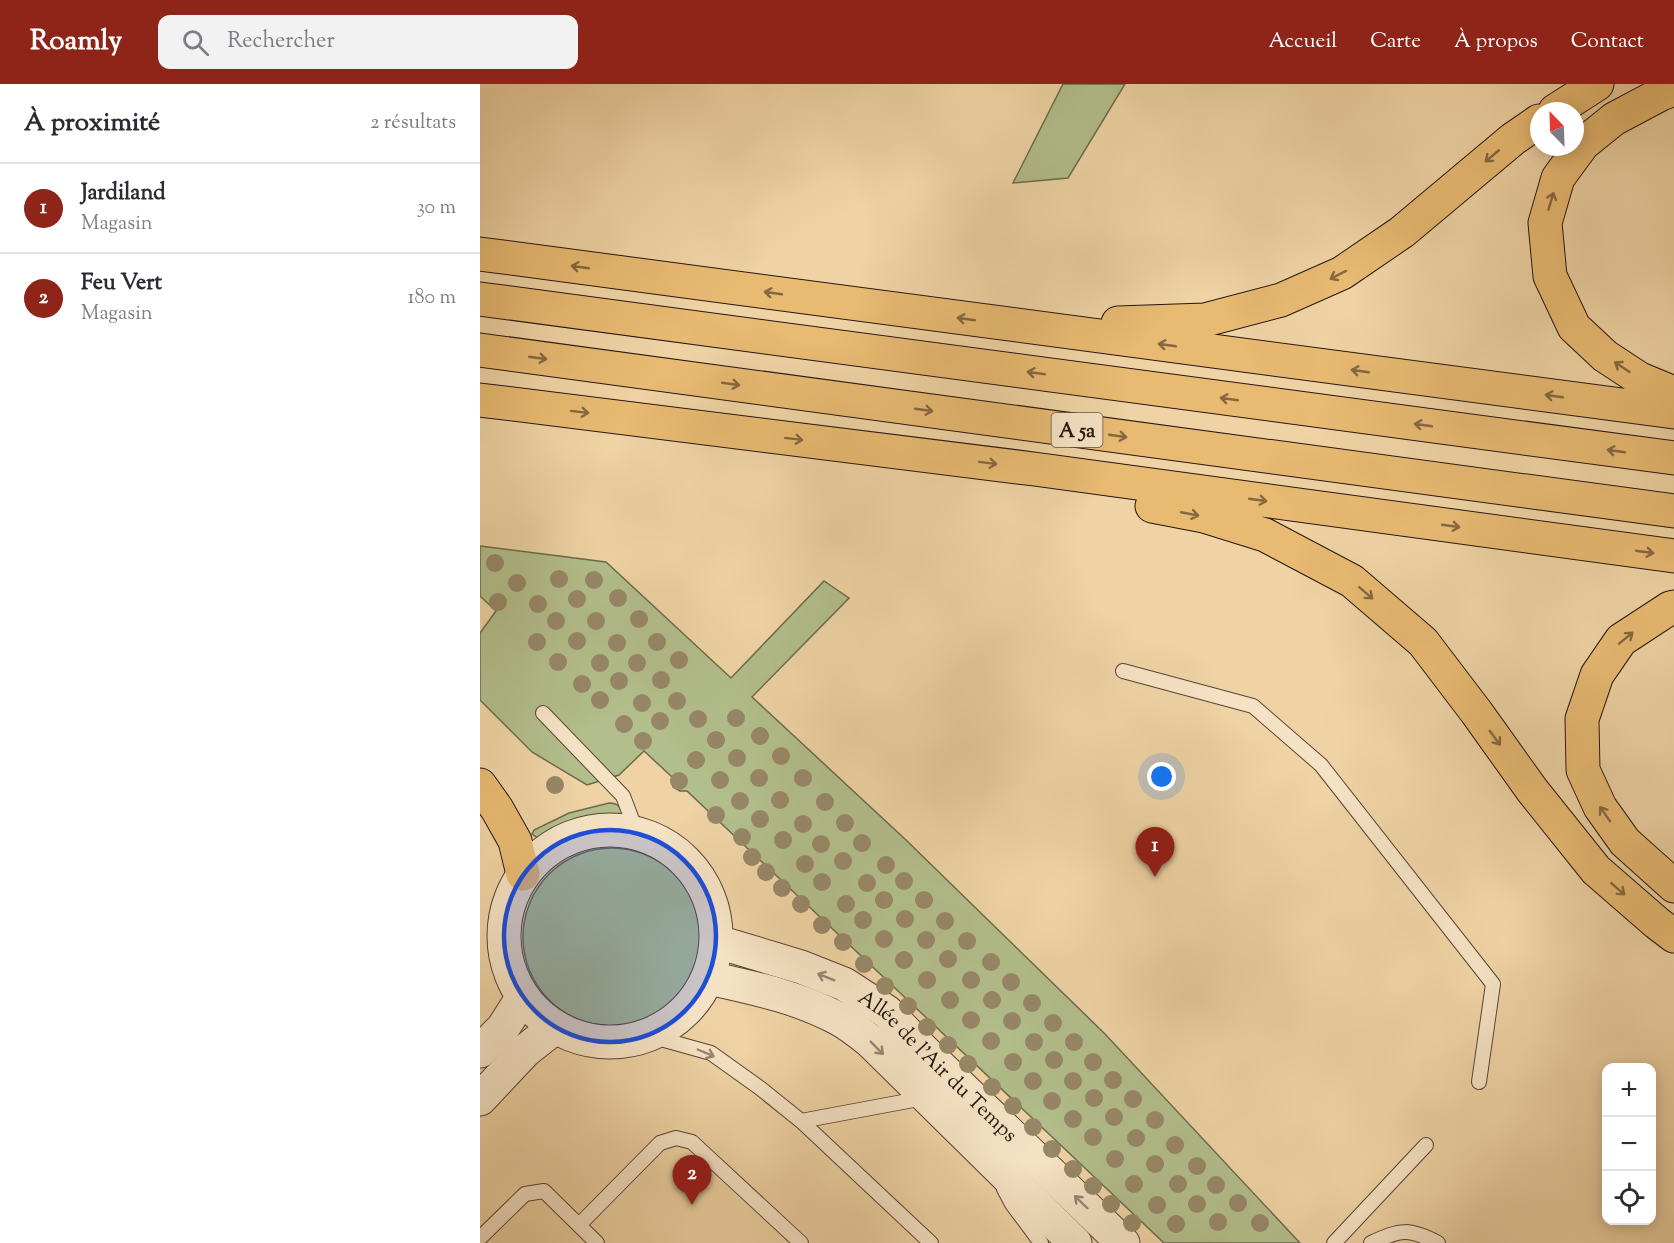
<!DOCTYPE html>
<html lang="fr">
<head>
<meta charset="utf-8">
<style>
  :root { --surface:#fff; --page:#f2f2f3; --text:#2b2b33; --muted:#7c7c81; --line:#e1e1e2; --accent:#8f2418 }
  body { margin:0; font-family:"Sorts Mill Goudy",serif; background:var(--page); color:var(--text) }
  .controls { position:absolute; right:18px; bottom:18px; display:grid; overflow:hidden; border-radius:12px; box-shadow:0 3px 15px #0003 }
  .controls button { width:54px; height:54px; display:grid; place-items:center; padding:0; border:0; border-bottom:2px solid var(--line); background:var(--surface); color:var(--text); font:30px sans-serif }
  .compass { position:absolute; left:1050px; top:18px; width:54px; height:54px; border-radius:50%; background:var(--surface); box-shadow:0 3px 15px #0003; rotate:337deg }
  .you { position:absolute; left:682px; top:693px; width:21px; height:21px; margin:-15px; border:4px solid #fff; border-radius:50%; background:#1a73e8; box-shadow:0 0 0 9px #1a73e833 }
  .badge { display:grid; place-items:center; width:39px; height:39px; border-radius:50%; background:var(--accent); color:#fff; font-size:20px; font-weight:700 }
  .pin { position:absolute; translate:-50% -50px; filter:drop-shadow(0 2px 3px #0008) }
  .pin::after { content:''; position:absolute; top:32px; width:21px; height:18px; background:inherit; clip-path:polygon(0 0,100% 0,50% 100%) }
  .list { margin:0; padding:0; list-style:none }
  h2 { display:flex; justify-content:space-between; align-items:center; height:78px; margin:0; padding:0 24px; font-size:26px }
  h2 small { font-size:20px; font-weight:400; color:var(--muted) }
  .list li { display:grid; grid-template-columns:39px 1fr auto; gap:18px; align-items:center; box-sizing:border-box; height:90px; padding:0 24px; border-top:2px solid var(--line) }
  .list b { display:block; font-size:22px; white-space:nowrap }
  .list p { margin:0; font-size:20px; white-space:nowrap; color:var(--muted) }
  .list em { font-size:20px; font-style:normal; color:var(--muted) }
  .icon { flex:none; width:33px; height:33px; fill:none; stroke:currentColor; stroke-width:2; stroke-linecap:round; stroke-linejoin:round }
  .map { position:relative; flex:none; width:1194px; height:1159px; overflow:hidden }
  header { display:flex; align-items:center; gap:36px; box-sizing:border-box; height:84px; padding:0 30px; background:var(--accent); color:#fff }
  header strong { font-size:28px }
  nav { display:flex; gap:33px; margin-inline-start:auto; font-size:21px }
  .search { width:420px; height:54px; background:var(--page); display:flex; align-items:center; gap:15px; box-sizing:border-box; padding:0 21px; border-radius:12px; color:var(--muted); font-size:22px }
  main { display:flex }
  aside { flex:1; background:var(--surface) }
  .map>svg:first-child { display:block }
  .green { fill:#b2be8b; stroke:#6c6a4e; stroke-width:1.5 }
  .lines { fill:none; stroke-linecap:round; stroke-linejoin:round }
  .service-casing { stroke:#584535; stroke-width:16 }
  .tertiary-casing { stroke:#584535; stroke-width:35 }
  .motorway-casing { stroke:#251610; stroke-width:35 }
  .service { stroke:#f5e2c4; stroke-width:14 }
  .tertiary { stroke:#f5e2c4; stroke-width:33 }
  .motorway { stroke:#e8ba72; stroke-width:33 }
  .tree { fill:#978767 }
  .oneway { stroke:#866841 }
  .oneway2 { stroke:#978673 }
  .marked { fill:#1d4ed8; fill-opacity:0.2; stroke:#1d4ed8; stroke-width:4.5; stroke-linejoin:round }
  .labels { text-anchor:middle; stroke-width:5; stroke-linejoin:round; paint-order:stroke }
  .shield { fill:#f5e2c4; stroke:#635346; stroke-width:1.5 }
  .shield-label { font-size:20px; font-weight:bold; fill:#251610 }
  .street-label { font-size:21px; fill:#251610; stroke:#f5e2c4 }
</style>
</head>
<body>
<header>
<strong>Roamly</strong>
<div class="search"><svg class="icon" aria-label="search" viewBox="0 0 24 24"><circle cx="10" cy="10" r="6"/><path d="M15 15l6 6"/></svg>Rechercher</div>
<nav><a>Accueil</a><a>Carte</a><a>À propos</a><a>Contact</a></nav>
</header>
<main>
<aside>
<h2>À proximité<small>2 résultats</small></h2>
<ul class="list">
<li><span class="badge">1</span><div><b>Jardiland</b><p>Magasin</p></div><em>30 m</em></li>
<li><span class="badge">2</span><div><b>Feu Vert</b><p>Magasin</p></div><em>180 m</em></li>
</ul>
</aside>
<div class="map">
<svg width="1194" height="1159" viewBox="0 0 1194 1159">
  <rect width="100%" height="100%" fill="#efd3a4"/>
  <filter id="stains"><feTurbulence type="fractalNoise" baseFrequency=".00333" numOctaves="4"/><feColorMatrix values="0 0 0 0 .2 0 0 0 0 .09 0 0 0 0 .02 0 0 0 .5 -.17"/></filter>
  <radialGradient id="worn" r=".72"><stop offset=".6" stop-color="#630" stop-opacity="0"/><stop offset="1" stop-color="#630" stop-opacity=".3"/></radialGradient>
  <!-- green -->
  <path class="green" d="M583 0H645L588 94 533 99Z
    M0 462 126 478 251 594 344 497 369 514 272 613 426 756 625 950 820 1159H684L207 707H200L193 703 192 693 164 667 139 691 107 701 52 668 0 616V549L16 527 0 512Z
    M129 719C138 719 140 723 144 731L140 735C107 731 88 742 59 755L52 750 54 746 89 729Z
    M43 853a89 89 0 1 1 178 0a89 89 0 1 1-178 0Z"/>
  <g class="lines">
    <defs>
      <path id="service" d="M643 587 773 622 841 681 1013 900 999 998
        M63 629 143 712 157 749
        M170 952 231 969 280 1004 321 1037 444 1014
        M321 1037 451 1159
        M524 1105 532 1120 561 1159
        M99 1141 180 1059 196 1054 212 1058 321 1159
        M0 1154 45 1110 64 1107 117 1159
        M854 1159 946 1061
        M891 1159C921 1145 929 1144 958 1159"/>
      <g id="tertiary">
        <circle cx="130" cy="852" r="106"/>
        <path id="s1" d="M238 858 321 883 364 900 407 928 443 966 643 1159"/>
        <path d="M229 894C274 904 318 913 359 935 370 941 380 949 390 957L595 1159"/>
        <path d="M0 967 23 944 42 914"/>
        <path d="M0 1015 45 967 74 944"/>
      </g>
      <path id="motorway" d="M1194 5 1181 10 1134 35 1103 60 1078 94 1065 139 1070 192 1094 243 1125 272 1160 295 1194 309
        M1075 27 1117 0
        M0 170 1194 328
        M0 215 1194 374
        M638 239 725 236 801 216 862 189 922 148 1033 55 1059 37
        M0 266 1194 427
        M0 316 554 385 1194 472
        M672 422 724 432 785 451 872 497 943 558 997 629 1052 706 1116 786 1177 839 1194 852
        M1194 523 1190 524 1141 556 1117 591 1102 635 1103 686 1120 723 1145 758 1194 802
        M0 701 17 725 35 757 43 790"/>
    </defs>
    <!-- service casing -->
    <use href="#service" class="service-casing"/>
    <!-- tertiary casing -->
    <use href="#tertiary" class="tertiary-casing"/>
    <!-- motorway casing -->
    <use href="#motorway" class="motorway-casing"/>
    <!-- service -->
    <use href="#service" class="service"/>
    <!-- tertiary -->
    <use href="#tertiary" class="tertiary"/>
    <!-- motorway -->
    <use href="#motorway" class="motorway"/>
  </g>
  <!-- trees -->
  <g class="tree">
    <circle cx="15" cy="479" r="9"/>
    <circle cx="79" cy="495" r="9"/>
    <circle cx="114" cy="496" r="9"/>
    <circle cx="37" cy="499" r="9"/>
    <circle cx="138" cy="514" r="9"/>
    <circle cx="97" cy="515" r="9"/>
    <circle cx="18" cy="518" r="9"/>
    <circle cx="58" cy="520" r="9"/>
    <circle cx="159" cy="535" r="9"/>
    <circle cx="76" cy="537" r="9"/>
    <circle cx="116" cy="537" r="9"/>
    <circle cx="97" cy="557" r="9"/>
    <circle cx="57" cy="558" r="9"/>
    <circle cx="177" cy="558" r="9"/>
    <circle cx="137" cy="559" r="9"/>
    <circle cx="199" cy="576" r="9"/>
    <circle cx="78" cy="578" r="9"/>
    <circle cx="120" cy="579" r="9"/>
    <circle cx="157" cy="579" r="9"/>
    <circle cx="181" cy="596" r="9"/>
    <circle cx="139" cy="597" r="9"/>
    <circle cx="102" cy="600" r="9"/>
    <circle cx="120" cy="616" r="9"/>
    <circle cx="197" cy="617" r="9"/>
    <circle cx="162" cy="619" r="9"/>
    <circle cx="256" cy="634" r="9"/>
    <circle cx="218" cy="635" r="9"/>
    <circle cx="180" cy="637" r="9"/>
    <circle cx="144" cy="640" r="9"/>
    <circle cx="280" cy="652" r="9"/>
    <circle cx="236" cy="656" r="9"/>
    <circle cx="163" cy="657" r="9"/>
    <circle cx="301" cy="672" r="9"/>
    <circle cx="257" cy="674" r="9"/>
    <circle cx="216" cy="676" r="9"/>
    <circle cx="279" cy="694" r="9"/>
    <circle cx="323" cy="694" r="9"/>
    <circle cx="240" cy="696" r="9"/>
    <circle cx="199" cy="697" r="9"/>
    <circle cx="75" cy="701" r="9"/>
    <circle cx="300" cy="716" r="9"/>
    <circle cx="260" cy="717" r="9"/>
    <circle cx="345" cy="718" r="9"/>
    <circle cx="236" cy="731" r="9"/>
    <circle cx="280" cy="735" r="9"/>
    <circle cx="365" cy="739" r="9"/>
    <circle cx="323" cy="740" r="9"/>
    <circle cx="262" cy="753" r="9"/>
    <circle cx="303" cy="756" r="9"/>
    <circle cx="382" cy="759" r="9"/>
    <circle cx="341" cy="760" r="9"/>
    <circle cx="272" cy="773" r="9"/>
    <circle cx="363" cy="777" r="9"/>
    <circle cx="325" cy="780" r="9"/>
    <circle cx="406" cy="781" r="9"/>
    <circle cx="286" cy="788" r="9"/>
    <circle cx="424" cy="797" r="9"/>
    <circle cx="342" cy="798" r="9"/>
    <circle cx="387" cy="799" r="9"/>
    <circle cx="302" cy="804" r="9"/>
    <circle cx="404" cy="816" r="9"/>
    <circle cx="444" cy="816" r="9"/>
    <circle cx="321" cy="820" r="9"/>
    <circle cx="366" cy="820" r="9"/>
    <circle cx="425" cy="835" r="9"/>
    <circle cx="383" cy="836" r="9"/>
    <circle cx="465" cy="837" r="9"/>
    <circle cx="342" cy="841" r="9"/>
    <circle cx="404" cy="855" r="9"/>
    <circle cx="446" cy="856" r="9"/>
    <circle cx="487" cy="857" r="9"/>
    <circle cx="363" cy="858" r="9"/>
    <circle cx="468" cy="875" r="9"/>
    <circle cx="424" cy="876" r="9"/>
    <circle cx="511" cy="878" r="9"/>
    <circle cx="384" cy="880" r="9"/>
    <circle cx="447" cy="896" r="9"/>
    <circle cx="491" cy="896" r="9"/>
    <circle cx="531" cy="898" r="9"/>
    <circle cx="405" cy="902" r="9"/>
    <circle cx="470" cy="916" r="9"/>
    <circle cx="512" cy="916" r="9"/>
    <circle cx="552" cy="919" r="9"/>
    <circle cx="428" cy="922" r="9"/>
    <circle cx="491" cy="936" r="9"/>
    <circle cx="532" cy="937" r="9"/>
    <circle cx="573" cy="939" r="9"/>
    <circle cx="447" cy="943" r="9"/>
    <circle cx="511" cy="957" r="9"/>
    <circle cx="554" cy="958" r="9"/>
    <circle cx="594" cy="958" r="9"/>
    <circle cx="468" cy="961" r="9"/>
    <circle cx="574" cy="976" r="9"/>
    <circle cx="533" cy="978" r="9"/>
    <circle cx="613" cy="978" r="9"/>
    <circle cx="488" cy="980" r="9"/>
    <circle cx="633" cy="996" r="9"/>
    <circle cx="553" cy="997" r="9"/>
    <circle cx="593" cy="997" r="9"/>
    <circle cx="512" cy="1003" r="9"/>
    <circle cx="614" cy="1014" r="9"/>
    <circle cx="653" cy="1015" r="9"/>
    <circle cx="572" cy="1017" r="9"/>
    <circle cx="533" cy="1022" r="9"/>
    <circle cx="634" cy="1033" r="9"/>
    <circle cx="593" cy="1035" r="9"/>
    <circle cx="675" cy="1036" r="9"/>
    <circle cx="553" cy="1043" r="9"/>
    <circle cx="613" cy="1053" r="9"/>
    <circle cx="656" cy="1054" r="9"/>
    <circle cx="695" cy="1061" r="9"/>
    <circle cx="572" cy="1065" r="9"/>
    <circle cx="635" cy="1075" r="9"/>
    <circle cx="675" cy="1080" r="9"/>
    <circle cx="717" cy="1082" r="9"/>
    <circle cx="593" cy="1085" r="9"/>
    <circle cx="654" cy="1100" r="9"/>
    <circle cx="698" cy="1100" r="9"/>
    <circle cx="736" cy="1101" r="9"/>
    <circle cx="613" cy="1102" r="9"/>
    <circle cx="758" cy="1119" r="9"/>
    <circle cx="631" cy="1120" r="9"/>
    <circle cx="717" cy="1120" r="9"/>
    <circle cx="677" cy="1121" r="9"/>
    <circle cx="738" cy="1138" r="9"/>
    <circle cx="652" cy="1139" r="9"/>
    <circle cx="780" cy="1139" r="9"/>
    <circle cx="696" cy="1140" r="9"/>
  </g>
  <!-- one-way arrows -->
  <defs><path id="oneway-shaft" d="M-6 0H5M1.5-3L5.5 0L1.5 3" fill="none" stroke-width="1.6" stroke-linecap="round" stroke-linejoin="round" transform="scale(1.5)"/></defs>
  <g class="oneway">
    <use href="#oneway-shaft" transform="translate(1012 72) rotate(140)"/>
    <use href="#oneway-shaft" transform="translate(1071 117) rotate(-73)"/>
    <use href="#oneway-shaft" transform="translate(100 183) rotate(-172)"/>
    <use href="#oneway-shaft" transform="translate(858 191) rotate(153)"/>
    <use href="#oneway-shaft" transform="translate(293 209) rotate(-172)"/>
    <use href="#oneway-shaft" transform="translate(486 235) rotate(-172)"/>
    <use href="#oneway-shaft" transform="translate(687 261) rotate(-172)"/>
    <use href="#oneway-shaft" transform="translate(58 274) rotate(8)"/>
    <use href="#oneway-shaft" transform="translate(1142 283) rotate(-146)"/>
    <use href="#oneway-shaft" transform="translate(880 287) rotate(-172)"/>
    <use href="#oneway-shaft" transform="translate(556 289) rotate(-172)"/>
    <use href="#oneway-shaft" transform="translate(251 300) rotate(8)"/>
    <use href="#oneway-shaft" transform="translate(1074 312) rotate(-172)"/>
    <use href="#oneway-shaft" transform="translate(749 315) rotate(-172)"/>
    <use href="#oneway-shaft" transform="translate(444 326) rotate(8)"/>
    <use href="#oneway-shaft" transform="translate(100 328) rotate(7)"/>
    <use href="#oneway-shaft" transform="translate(943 341) rotate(-172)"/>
    <use href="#oneway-shaft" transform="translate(638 352) rotate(8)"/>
    <use href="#oneway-shaft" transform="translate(314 355) rotate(7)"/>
    <use href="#oneway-shaft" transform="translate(1136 367) rotate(-172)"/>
    <use href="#oneway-shaft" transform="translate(508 379) rotate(7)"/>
    <use href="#oneway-shaft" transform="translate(778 416) rotate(8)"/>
    <use href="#oneway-shaft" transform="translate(710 430) rotate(11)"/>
    <use href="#oneway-shaft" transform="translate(971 442) rotate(8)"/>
    <use href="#oneway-shaft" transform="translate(1165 468) rotate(8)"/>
    <use href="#oneway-shaft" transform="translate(886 509) rotate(41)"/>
    <use href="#oneway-shaft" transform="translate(1146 554) rotate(-39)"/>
    <use href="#oneway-shaft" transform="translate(1015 654) rotate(54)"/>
    <use href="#oneway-shaft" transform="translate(1125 730) rotate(-125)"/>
    <use href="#oneway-shaft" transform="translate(1138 805) rotate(41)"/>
  </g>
  <g class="oneway2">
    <use href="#oneway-shaft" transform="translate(346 893) rotate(-158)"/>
    <use href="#oneway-shaft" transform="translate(397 964) rotate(45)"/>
    <use href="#oneway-shaft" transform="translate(226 969) rotate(23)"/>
    <use href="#oneway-shaft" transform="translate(601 1118) rotate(-136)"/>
  </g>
  <!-- marked area -->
  <path class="marked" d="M24 852a106 106 0 1 1 212 0a106 106 0 1 1-212 0Z"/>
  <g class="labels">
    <!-- shield labels -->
    <rect class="shield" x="571.5" y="329" width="51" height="34" rx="4.5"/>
    <g class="shield-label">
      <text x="597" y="353">A 5a</text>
    </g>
    <!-- street labels -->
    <g class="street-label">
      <text dy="7" stroke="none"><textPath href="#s1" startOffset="258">Allée de l'Air du Temps</textPath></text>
    </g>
  </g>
  <rect width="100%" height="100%" filter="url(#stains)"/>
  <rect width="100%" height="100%" fill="url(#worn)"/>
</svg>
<div class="controls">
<button>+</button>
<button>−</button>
<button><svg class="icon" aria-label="locate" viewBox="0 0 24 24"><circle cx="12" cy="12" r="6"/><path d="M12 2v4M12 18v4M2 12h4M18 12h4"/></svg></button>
</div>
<svg class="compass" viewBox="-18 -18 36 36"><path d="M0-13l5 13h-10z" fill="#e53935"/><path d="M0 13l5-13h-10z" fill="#7c7c81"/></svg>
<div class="you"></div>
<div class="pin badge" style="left:675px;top:793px">1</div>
<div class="pin badge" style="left:212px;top:1121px">2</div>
</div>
</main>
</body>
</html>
